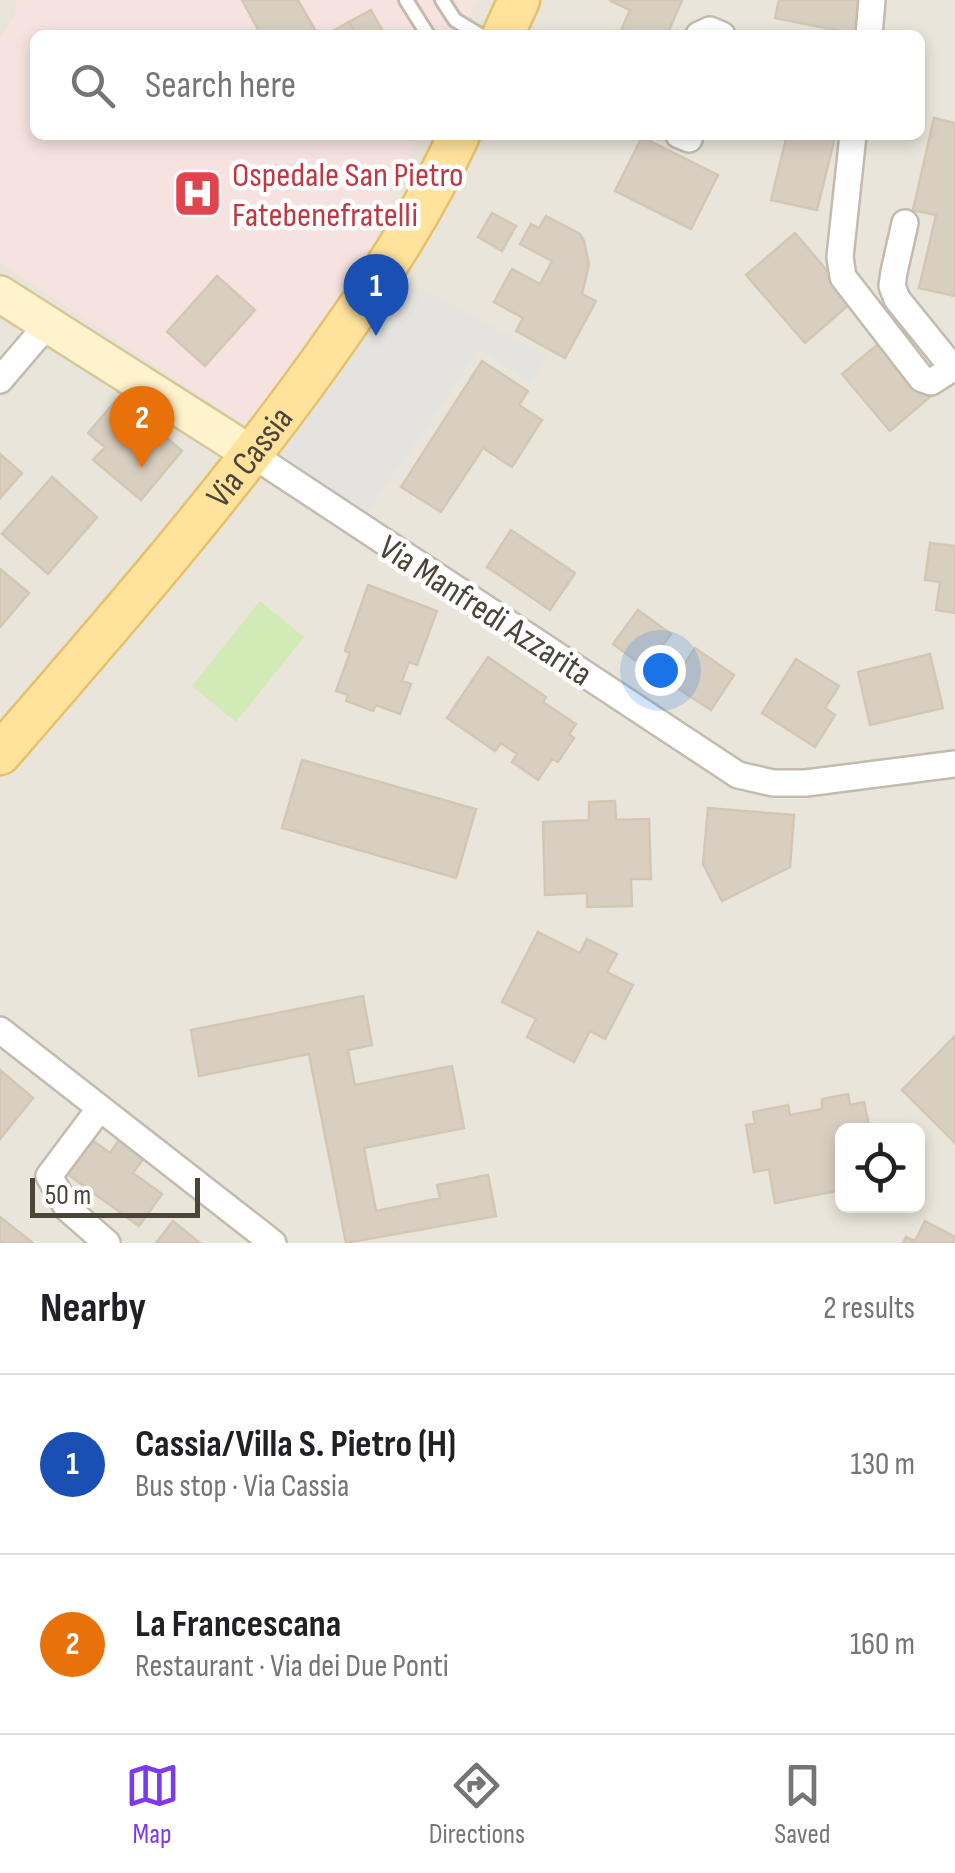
<!DOCTYPE html>
<html lang="en">
<head>
<meta charset="utf-8">
<style>
  :root { --surface:#fff; --page:#f6f6f6; --text:#202124; --muted:#757577; --line:#e0e0e0; --accent:#7c3aed }
  body { margin:0; font-family:"Sofia Sans Condensed",sans-serif; background:var(--page); color:var(--text) }
  .controls { position:absolute; right:30px; bottom:30px; display:grid; overflow:hidden; border-radius:15px; box-shadow:0 5px 15px #0003 }
  .controls button { width:90px; height:90px; display:grid; place-items:center; padding:0; border:0; border-bottom:2px solid var(--line); background:var(--surface); color:var(--text); font:50px sans-serif }
  .scale { position:absolute; left:30px; bottom:25px; width:170px; box-sizing:border-box; padding-left:10px; border:5px solid #4b4439; border-top:0; font-size:28px; line-height:35px; white-space:nowrap; color:#4b4439; -webkit-text-stroke:8px #fff; paint-order:stroke }
  .you { position:absolute; left:660px; top:670px; width:35px; height:35px; margin:-25px; border:8px solid #fff; border-radius:50%; background:#1a73e8; box-shadow:0 0 0 15px #1a73e833 }
  .badge { display:grid; place-items:center; width:65px; height:65px; border-radius:50%; background:var(--accent); color:#fff; font-size:32px; font-weight:700 }
  .pin { position:absolute; translate:-50% -82px; filter:drop-shadow(0 2px 5px #0008) }
  .pin::after { content:''; position:absolute; top:52px; width:35px; height:30px; background:inherit; clip-path:polygon(0 0,100% 0,50% 100%) }
  .list { margin:0; padding:0; list-style:none }
  h2 { display:flex; justify-content:space-between; align-items:center; height:130px; margin:0; padding:0 40px; font-size:42px }
  h2 small { font-size:32px; font-weight:400; color:var(--muted) }
  .list li { display:grid; grid-template-columns:65px 1fr auto; gap:30px; align-items:center; box-sizing:border-box; height:180px; padding:0 40px; border-top:2px solid var(--line) }
  .list b { display:block; font-size:38px; white-space:nowrap }
  .list p { margin:0; font-size:32px; white-space:nowrap; color:var(--muted) }
  .list em { font-size:32px; font-style:normal; color:var(--muted) }
  .icon { flex:none; width:55px; height:55px; fill:none; stroke:currentColor; stroke-width:2; stroke-linecap:round; stroke-linejoin:round }
  .map { position:relative; flex:none; width:955px; height:1243px; overflow:hidden }
  .search { position:absolute; background:var(--surface); box-shadow:0 5px 15px #0003; left:30px; right:30px; top:30px; height:110px; display:flex; align-items:center; gap:25px; box-sizing:border-box; padding:0 35px; border-radius:15px; color:var(--muted); font-size:38px }
  .sheet { height:490px; background:var(--surface) }
  nav { display:flex; justify-content:space-around; align-items:center; box-sizing:border-box; height:140px; border-top:2px solid var(--line); background:var(--surface); font-size:28px; color:var(--muted) }
  nav a { display:grid; justify-items:center; gap:5px }
  nav .on { color:var(--accent) }
  .map>svg:first-child { display:block }
  .residential { fill:#eae5da; fill-rule:evenodd }
  .medical { fill:#f6e3e0 }
  .green { fill:#d2eab5 }
  .parking { fill:#e5e3e0 }
  .building { fill:#d8cfc1; stroke:#d3c7b4; stroke-width:2.5 }
  .lines { fill:none; stroke-linecap:round; stroke-linejoin:round }
  .lane-casing { stroke:#c2bbae; stroke-width:18 }
  .street-casing { stroke:#c2bbae; stroke-width:30 }
  .secondary-casing { stroke:#d6c79b; stroke-width:40 }
  .primary-casing { stroke:#e6c16a; stroke-width:45 }
  .lane { stroke:#fff; stroke-width:12 }
  .street { stroke:#fff; stroke-width:25 }
  .secondary { stroke:#fff3cd; stroke-width:35 }
  .primary { stroke:#ffe39c; stroke-width:40 }
  .labels { text-anchor:middle; stroke-width:9; stroke-linejoin:round; paint-order:stroke }
  .health-label { font-size:35px; fill:#be3a42; stroke:#fff; text-anchor:start }
  .street-label { font-size:35px; fill:#4b4439; stroke:#fff }
</style>
</head>
<body>
<div class="map">
<svg width="955" height="1243" viewBox="0 0 955 1243">
  <rect width="100%" height="100%" fill="#f6f3ec"/>
  <!-- residential -->
  <path class="residential" d="M0 0H955V1243H0ZM35 35H920V135H35ZM842 1130H918V1206H842Z"/>
  <!-- medical -->
  <path class="medical" d="M17 0H477L461 35H35V135H418L370 252 246 426 0 262V39L15 15Z"/>
  <!-- green -->
  <path class="green" d="M260 601 304 637 236 722 192 686Z"/>
  <!-- parking -->
  <path class="parking" d="M405 280 548 356 531 383 480 349 364 518 277 456Z"/>
  <!-- building -->
  <path class="building" d="M242 0H298L318 35H261Z
    M609 0H682L667 35H619L630 10Z
    M779 0H862L855 34 775 18Z
    M371 10 385 35H357L349 22Z
    M349 22 357 35H326Z
    M349 22 357 35H326Z
    M934 118 955 123V296L919 288 936 215 913 210Z
    M787 135 835 137 817 210 771 200Z
    M642 137 718 175 691 229 615 191Z
    M492 213 516 226 502 251 478 237Z
    M546 216 580 234 584 241 589 264 582 294 596 301 565 358 516 331 523 318 494 302 512 269 540 284 552 261 520 244 531 224 539 228Z
    M795 233 853 301 805 343 746 275Z
    M217 276 255 310 205 366 167 332Z
    M883 340 931 396 890 431 842 374Z
    M482 361 528 391 519 405 542 420 512 467 483 448 441 512 401 487Z
    M119 397 182 451 141 500 93 460 105 447 88 433Z
    M0 454 22 473 0 498Z
    M52 477 97 517 48 574 2 534Z
    M511 530 575 573 550 610 487 567Z
    M930 543 955 546V613L936 610 940 582 925 580Z
    M0 569 29 593 0 627Z
    M368 585 437 611 417 665 409 662 402 681 411 684 400 714 376 705 373 711 346 701 348 695 336 691 350 653 345 651Z
    M638 610 671 634 646 668 613 644Z
    M695 648 734 675 711 710 671 684Z
    M930 654 943 708 870 725 858 672Z
    M488 657 546 697 543 702 576 724 569 734 574 738 558 762 552 759 538 780 512 762 517 754 501 743 495 751 447 718Z
    M796 659 839 686 825 708 835 715 815 747 762 713Z
    M302 760 476 809 456 878 282 828Z
    M615 801 616 820 649 819 651 879H631L632 906 587 907V893L545 895 543 822 589 820V802Z
    M708 808 794 815 790 867 722 901 703 864Z
    M538 932 580 953 587 939 617 954 607 972 633 985 605 1039 590 1031 574 1062 527 1037 536 1019 502 1002Z
    M363 996 372 1045 348 1050 355 1085 452 1066 464 1128 364 1148 376 1211 440 1198 437 1185 488 1175 496 1216 346 1243 309 1054 199 1076 191 1030Z
    M955 1036V1143L902 1090Z
    M0 1070 33 1098 0 1139Z
    M848 1094 850 1105 864 1102 870 1130H842V1190L775 1203 769 1169 754 1172 746 1125 755 1123 753 1112 788 1105 790 1115 822 1109V1099Z
    M121 1137 146 1155 133 1173 162 1194 139 1226 67 1174 91 1139 110 1153Z
    M0 1217 33 1243H0Z
    M173 1221 200 1243H156Z
    M925 1221 955 1237V1243H903L906 1237 915 1241Z"/>
  <g class="lines">
    <defs>
      <path id="lane" d="M406 0 428 35
        M442 0 455 20 480 35"/>
      <path id="street" d="M699 35 710 30 722 35
        M869 35 872 0
        M679 135 689 139
        M853 135 840 257 843 277 922 379 931 382 953 368 897 299 892 286 894 272 905 223
        M0 380 47 325
        M253 455 738 775 773 783H806L955 764
        M0 1030 273 1243
        M100 1108 49 1176 68 1209 107 1243"/>
      <path id="secondary" d="M0 294 253 455"/>
      <g id="primary">
        <path d="M503 35 519 0"/>
        <path id="s1" d="M0 754C111 626 222 499 321 361 373 288 422 217 459 135"/>
      </g>
    </defs>
    <!-- lane casing -->
    <use href="#lane" class="lane-casing"/>
    <!-- street casing -->
    <use href="#street" class="street-casing"/>
    <!-- secondary casing -->
    <use href="#secondary" class="secondary-casing"/>
    <!-- primary casing -->
    <use href="#primary" class="primary-casing"/>
    <!-- lane -->
    <use href="#lane" class="lane"/>
    <!-- street -->
    <use href="#street" class="street"/>
    <!-- secondary -->
    <use href="#secondary" class="secondary"/>
    <!-- primary -->
    <use href="#primary" class="primary"/>
  </g>
  <!-- icons -->
  <defs>
    <symbol id="hospital-square" viewBox="-11 -11 22 22"><rect x="-9" y="-9" width="18" height="18" rx="4" fill="#e0444e" stroke="#fff"/><path d="M-5-5h3v3.5h4V-5h3V5h-3V1.5h-4V5h-3Z" fill="#fff"/></symbol>
  </defs>
  <g fill-rule="evenodd">
    <use href="#hospital-square" x="170" y="166" width="55" height="55"/>
  </g>
  <g class="labels">
    <!-- health labels -->
    <g class="health-label">
      <text x="232" y="186">Ospedale San Pietro<tspan x="232" dy="40">Fatebenefratelli</tspan></text>
    </g>
    <!-- street labels -->
    <g class="street-label">
      <text dy="12" stroke="none"><textPath href="#s1" startOffset="388">Via Cassia</textPath></text>
      <text transform="translate(486 610) rotate(33)" y="12">Via Manfredi Azzarita</text>
    </g>
  </g>
</svg>
<div class="controls">
<button><svg class="icon" aria-label="locate" viewBox="0 0 24 24"><circle cx="12" cy="12" r="6"/><path d="M12 2v4M12 18v4M2 12h4M18 12h4"/></svg></button>
</div>
<div class="scale">50 m</div>
<div class="you"></div>
<div class="pin badge" style="left:376px;top:336px;background:#1a4fb4">1</div>
<div class="pin badge" style="left:142px;top:468px;background:#e8710a">2</div>
<div class="search"><svg class="icon" aria-label="search" viewBox="0 0 24 24"><circle cx="10" cy="10" r="6"/><path d="M15 15l6 6"/></svg>Search here</div>
</div>
<section class="sheet">
<h2>Nearby<small>2 results</small></h2>
<ul class="list">
<li><span class="badge" style="background:#1a4fb4">1</span><div><b>Cassia/Villa S. Pietro (H)</b><p>Bus stop · Via Cassia</p></div><em>130 m</em></li>
<li><span class="badge" style="background:#e8710a">2</span><div><b>La Francescana</b><p>Restaurant · Via dei Due Ponti</p></div><em>160 m</em></li>
</ul>
</section>
<nav>
<a class="on"><svg class="icon" aria-label="map" viewBox="0 0 24 24"><path d="M3 6l6-2 6 2 6-2v14l-6 2-6-2-6 2zM9 4v14M15 6v14"/></svg>Map</a>
<a><svg class="icon" aria-label="directions" viewBox="0 0 24 24"><path d="M12 3l9 9-9 9-9-9zM9 14v-3h6M13 9l2 2-2 2"/></svg>Directions</a>
<a><svg class="icon" aria-label="saved" viewBox="0 0 24 24"><path d="M7 4h10v16l-5-4-5 4z"/></svg>Saved</a>
</nav>
</body>
</html>
